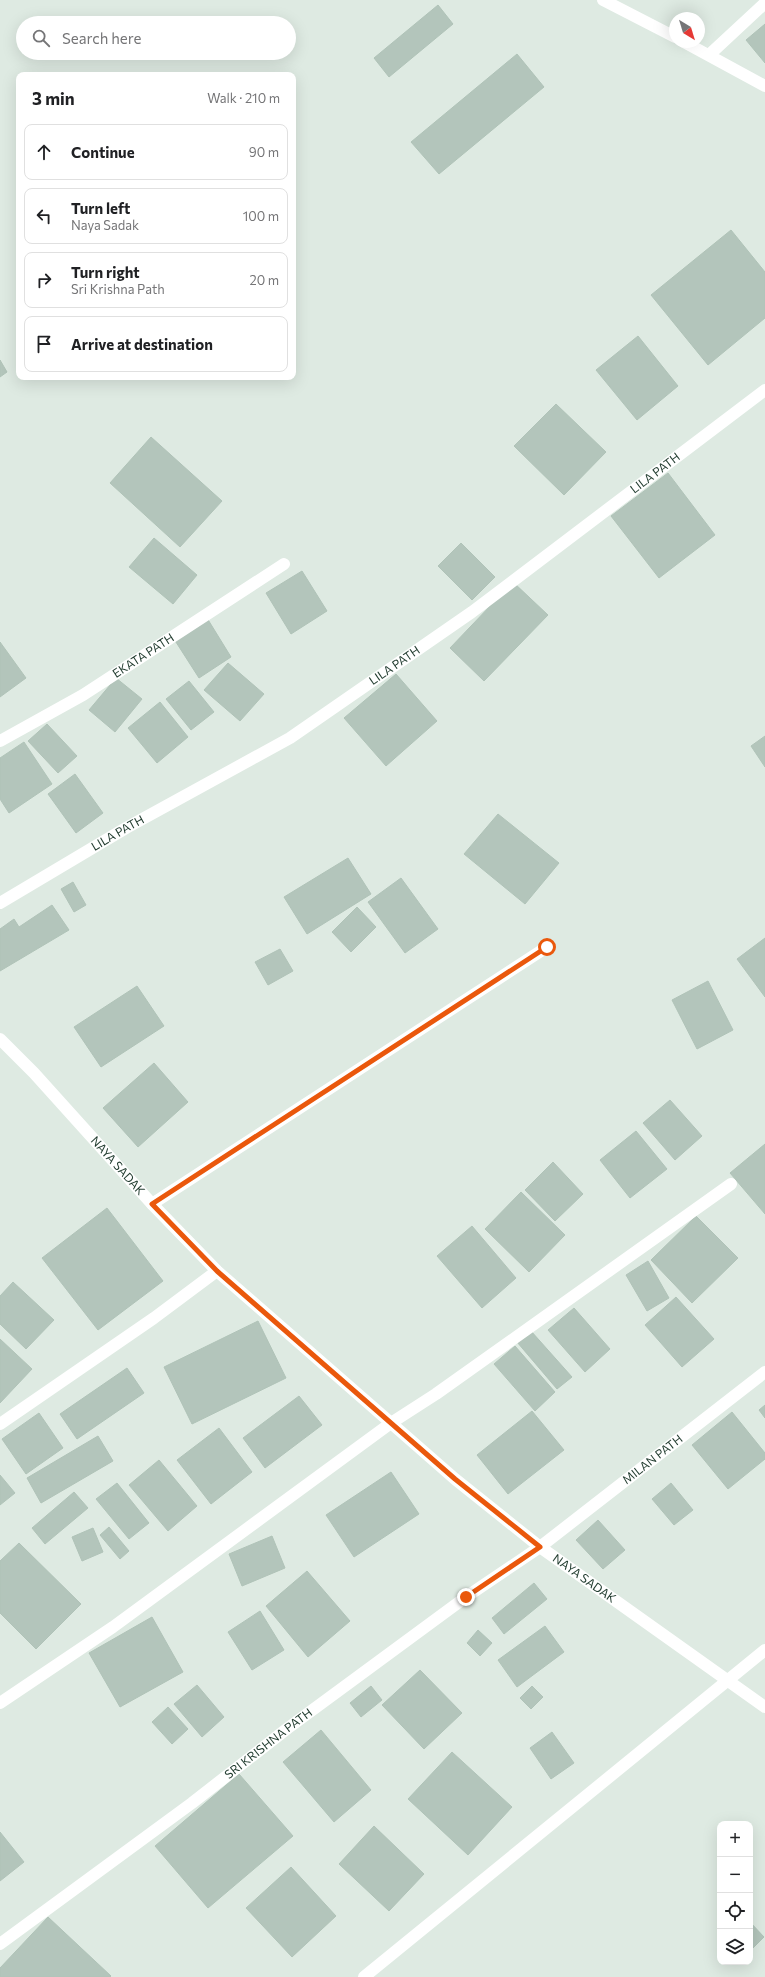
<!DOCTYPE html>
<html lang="en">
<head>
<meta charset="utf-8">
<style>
  :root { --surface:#fff; --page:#f2f2f2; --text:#202124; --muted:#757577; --line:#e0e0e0 }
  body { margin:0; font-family:Commissioner,sans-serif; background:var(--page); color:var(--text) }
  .controls { position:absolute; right:12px; bottom:12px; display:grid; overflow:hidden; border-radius:8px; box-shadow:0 4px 16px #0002 }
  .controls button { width:36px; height:36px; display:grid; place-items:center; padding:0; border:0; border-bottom:1px solid var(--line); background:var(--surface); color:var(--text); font:20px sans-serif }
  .compass { position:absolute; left:669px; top:12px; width:36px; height:36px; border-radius:50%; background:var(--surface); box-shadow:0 4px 16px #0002; rotate:142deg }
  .stop { position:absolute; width:12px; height:12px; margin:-9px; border:3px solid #ea580c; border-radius:50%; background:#fff }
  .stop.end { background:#ea580c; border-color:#fff; box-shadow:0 1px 4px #0008 }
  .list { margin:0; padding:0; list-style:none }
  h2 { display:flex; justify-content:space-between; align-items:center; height:52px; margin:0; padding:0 16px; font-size:17px }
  h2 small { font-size:13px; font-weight:400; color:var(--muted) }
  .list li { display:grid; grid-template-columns:26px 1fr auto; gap:12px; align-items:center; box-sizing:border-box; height:56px; margin:0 8px 8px; padding:0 8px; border:1px solid var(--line); border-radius:8px }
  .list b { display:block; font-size:15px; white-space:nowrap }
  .list p { margin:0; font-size:13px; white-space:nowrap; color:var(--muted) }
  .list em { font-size:13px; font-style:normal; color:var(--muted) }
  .icon { flex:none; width:22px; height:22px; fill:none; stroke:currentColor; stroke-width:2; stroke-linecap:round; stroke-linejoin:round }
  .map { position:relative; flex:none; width:765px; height:1977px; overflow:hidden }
  .search { position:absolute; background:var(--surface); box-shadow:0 4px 16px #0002; left:16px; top:16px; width:280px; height:44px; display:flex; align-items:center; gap:10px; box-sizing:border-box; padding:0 14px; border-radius:22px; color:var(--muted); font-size:15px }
  .panel { position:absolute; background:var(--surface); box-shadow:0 4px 16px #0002; left:16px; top:72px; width:280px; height:308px; border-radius:8px }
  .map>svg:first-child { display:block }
  .building { fill:#b3c5bb; stroke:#b0c3b8 }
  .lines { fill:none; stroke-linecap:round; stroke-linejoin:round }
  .minor { stroke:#fff; stroke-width:12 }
  .route { stroke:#ea580c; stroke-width:5 }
  .labels { text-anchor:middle; stroke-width:3.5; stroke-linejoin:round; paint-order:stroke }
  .street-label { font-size:12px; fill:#1f3a2d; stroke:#eef7f1 }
</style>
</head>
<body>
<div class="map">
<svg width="765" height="1977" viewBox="0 0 765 1977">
  <rect width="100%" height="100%" fill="#deeae2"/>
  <!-- building -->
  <path class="building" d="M438 5 453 24 389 77 374 58Z
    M765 24V63L746 40Z
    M517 54 544 87 439 174 411 142Z
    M731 230 765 272V318L708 365 651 295Z
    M638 336 678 386 637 420 596 370Z
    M0 360 7 372 0 377Z
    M556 404 606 452 564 495 514 446Z
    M151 437 222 501 180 547 110 483Z
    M668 473 715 535 659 578 611 516Z
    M154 538 197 575 173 604 129 567Z
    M461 543 495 577 472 600 438 566Z
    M302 571 327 611 291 634 266 593Z
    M513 582 548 615 484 681 450 648Z
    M207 618 231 657 199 678 174 639Z
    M0 642 26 678 0 697Z
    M228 663 264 694 240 721 204 690Z
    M396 674 437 721 386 766 344 718Z
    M116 678 142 699 115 732 89 710Z
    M189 681 214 712 191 730 166 699Z
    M160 702 188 737 157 763 128 728Z
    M47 724 77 756 58 773 28 741Z
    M765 736V767L751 746Z
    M24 742 52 784 9 813 0 799V758Z
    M75 774 103 813 76 833 48 794Z
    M498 814 559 863 525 904 464 854Z
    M348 858 371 894 307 934 284 897Z
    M401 878 438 929 405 953 368 902Z
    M73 882 86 905 74 912 61 889Z
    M52 905 69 930 0 971V929L14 919 19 927Z
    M357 907 376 927 351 952 332 932Z
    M765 938V997L737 959Z
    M280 949 293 971 268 985 255 962Z
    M708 981 733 1030 697 1049 672 1000Z
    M137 986 164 1026 101 1067 74 1027Z
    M154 1063 188 1102 138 1147 103 1108Z
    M670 1100 702 1136 675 1160 643 1123Z
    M636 1131 667 1169 630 1198 600 1160Z
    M765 1144V1214L730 1173Z
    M553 1162 583 1194 555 1221 525 1190Z
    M521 1192 565 1235 529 1272 485 1229Z
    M107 1208 163 1281 98 1330 42 1258Z
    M696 1216 738 1258 692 1303 651 1260Z
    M472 1226 516 1278 482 1308 437 1256Z
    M648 1261 669 1298 647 1311 626 1275Z
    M13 1282 54 1320 26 1349 0 1324V1296Z
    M676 1297 714 1339 682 1367 645 1325Z
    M574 1308 610 1349 585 1372 548 1330Z
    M258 1321 286 1378 192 1424 164 1367Z
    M531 1331 572 1377 557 1389 517 1342Z
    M0 1339 32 1369 0 1403Z
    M515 1346 555 1392 535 1411 494 1364Z
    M127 1368 144 1393 77 1439 60 1414Z
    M299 1396 322 1425 265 1468 243 1438Z
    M765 1405V1418L759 1410Z
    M532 1411 564 1450 508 1494 477 1455Z
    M732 1412 765 1453V1459L728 1489 692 1445Z
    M39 1413 63 1448 26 1474 2 1439Z
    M219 1428 252 1472 211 1504 177 1460Z
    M98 1436 113 1461 41 1503 27 1478Z
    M159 1460 197 1506 168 1531 129 1485Z
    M391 1472 419 1514 354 1557 326 1515Z
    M0 1475 15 1493 0 1505Z
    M117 1483 149 1523 129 1539 96 1499Z
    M671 1483 693 1510 674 1525 652 1499Z
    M74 1492 88 1508 45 1544 32 1528Z
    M598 1520 625 1550 603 1569 576 1540Z
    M109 1527 129 1551 120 1559 100 1535Z
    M93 1528 103 1552 82 1561 72 1537Z
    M272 1536 285 1568 242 1586 229 1554Z
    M19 1543 81 1604 36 1649 0 1613V1561Z
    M307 1571 350 1621 308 1657 266 1606Z
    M534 1583 547 1599 504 1634 492 1618Z
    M260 1611 284 1650 252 1670 228 1632Z
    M152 1617 183 1672 120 1707 89 1653Z
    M545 1626 564 1652 517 1687 498 1660Z
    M478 1630 492 1643 480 1656 467 1643Z
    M420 1670 462 1713 424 1749 382 1705Z
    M197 1685 224 1717 202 1737 174 1704Z
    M371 1686 382 1700 361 1717 350 1703Z
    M532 1686 543 1697 531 1709 520 1698Z
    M168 1707 188 1729 172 1744 152 1722Z
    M321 1730 371 1790 334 1822 283 1762Z
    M552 1732 574 1763 551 1779 530 1748Z
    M452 1752 512 1807 468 1855 408 1799Z
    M239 1774 293 1836 208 1908 155 1846Z
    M374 1826 424 1874 389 1911 339 1864Z
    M0 1832 24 1862 0 1881Z
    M291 1867 336 1916 292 1957 246 1908Z
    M48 1917 111 1976 110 1977H0V1968Z
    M750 1922 764 1937 750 1951Z"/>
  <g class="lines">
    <!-- minor -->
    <g class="minor">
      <path d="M603 0 675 37"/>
      <path d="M684 42 765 86"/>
      <path d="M709 55 765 3"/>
      <path id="s1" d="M0 741 83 695 284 564"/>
      <path id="s2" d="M0 903 126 828 290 738 472 612 765 390"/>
      <path id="s3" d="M0 1039 34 1073 152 1204 217 1271 391 1423 455 1479 540 1547 765 1707"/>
      <path d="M152 1204 547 947"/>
      <path d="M0 1424 154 1318 217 1271"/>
      <path d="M0 1703 113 1627 391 1423 436 1394 731 1184"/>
      <path id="s4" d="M0 1944 192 1803 288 1728 466 1597 540 1547 765 1372"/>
      <path d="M364 1977 765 1650"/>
    </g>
  </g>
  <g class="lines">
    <!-- route -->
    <path class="route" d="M466 1597 540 1547 455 1479 217 1271 152 1204 547 947"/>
  </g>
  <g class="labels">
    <!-- street labels -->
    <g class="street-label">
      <text dy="4" stroke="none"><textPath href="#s2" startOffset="785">LILA PATH</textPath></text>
      <text dy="4" stroke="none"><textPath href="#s1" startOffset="167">EKATA PATH</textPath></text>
      <text dy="4" stroke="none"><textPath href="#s2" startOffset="461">LILA PATH</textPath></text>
      <text dy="4" stroke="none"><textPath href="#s2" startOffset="137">LILA PATH</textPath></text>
      <text dy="4" stroke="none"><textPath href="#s3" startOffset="173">NAYA SADAK</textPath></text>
      <text dy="4" stroke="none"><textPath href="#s4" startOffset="813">MILAN PATH</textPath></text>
      <text dy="4" stroke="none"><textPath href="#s3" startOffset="797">NAYA SADAK</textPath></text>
      <text dy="4" stroke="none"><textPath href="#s4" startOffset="335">SRI KRISHNA PATH</textPath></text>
    </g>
  </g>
</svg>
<div class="controls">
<button>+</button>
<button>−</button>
<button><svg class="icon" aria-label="locate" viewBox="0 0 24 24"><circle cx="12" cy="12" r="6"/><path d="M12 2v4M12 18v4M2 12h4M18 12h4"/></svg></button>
<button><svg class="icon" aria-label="layers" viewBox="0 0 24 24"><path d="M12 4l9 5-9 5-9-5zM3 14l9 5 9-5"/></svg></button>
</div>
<svg class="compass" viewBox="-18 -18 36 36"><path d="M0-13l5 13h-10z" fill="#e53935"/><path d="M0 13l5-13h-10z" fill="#757577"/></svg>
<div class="stop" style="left:547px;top:947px"></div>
<div class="stop end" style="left:466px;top:1597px"></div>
<div class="search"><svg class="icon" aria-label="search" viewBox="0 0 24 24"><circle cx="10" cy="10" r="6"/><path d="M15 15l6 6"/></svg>Search here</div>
<section class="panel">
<h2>3 min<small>Walk · 210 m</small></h2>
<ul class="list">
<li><svg class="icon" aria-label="ahead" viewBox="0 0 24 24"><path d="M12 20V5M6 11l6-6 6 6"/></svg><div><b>Continue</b></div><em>90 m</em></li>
<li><svg class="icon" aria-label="left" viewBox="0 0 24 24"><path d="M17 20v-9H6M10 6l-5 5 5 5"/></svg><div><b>Turn left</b><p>Naya Sadak</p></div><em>100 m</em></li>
<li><svg class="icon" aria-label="right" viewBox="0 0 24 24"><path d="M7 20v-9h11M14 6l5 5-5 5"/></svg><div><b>Turn right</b><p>Sri Krishna Path</p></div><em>20 m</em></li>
<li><svg class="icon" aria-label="arrive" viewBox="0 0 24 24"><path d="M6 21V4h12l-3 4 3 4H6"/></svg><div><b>Arrive at destination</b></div></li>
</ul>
</section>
</div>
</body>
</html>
